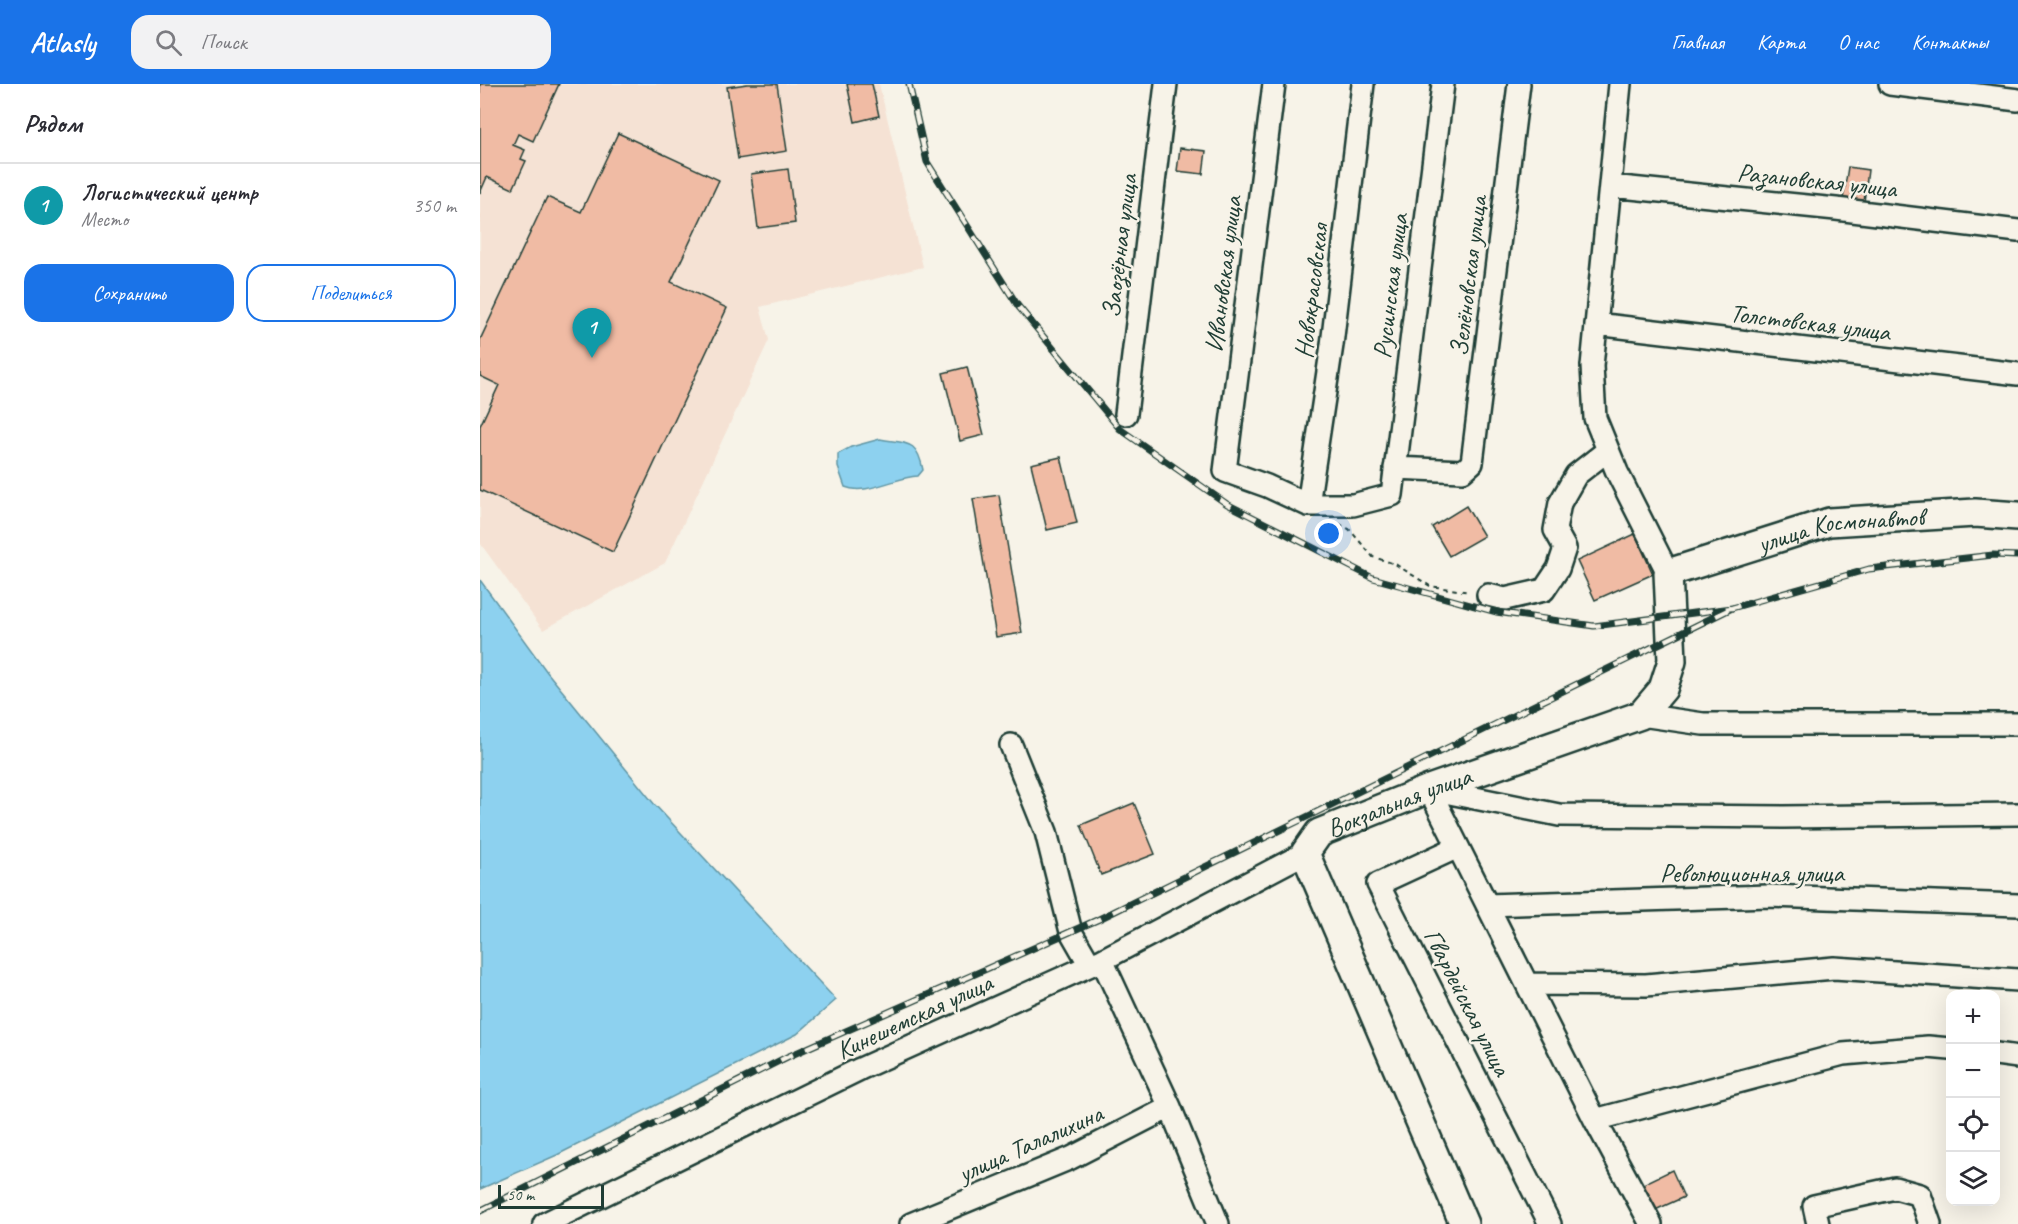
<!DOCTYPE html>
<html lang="ru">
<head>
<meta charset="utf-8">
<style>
  :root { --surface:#fff; --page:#f2f2f3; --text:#2b2b33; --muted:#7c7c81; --line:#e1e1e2; --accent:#1a73e8 }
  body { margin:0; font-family:Caveat,sans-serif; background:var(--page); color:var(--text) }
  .controls { position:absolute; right:18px; bottom:18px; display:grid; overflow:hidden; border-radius:12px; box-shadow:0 6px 24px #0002 }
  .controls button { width:54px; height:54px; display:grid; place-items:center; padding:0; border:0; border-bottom:2px solid var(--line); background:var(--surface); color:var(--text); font:30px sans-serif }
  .scale { position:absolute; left:18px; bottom:15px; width:106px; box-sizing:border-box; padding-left:6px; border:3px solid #1f3d34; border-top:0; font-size:16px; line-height:21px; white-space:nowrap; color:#1f3d34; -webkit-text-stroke:4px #f7f3e8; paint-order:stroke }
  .you { position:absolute; left:849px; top:450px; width:21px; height:21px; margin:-15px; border:4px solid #fff; border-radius:50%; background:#1a73e8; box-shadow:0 0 0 9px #1a73e833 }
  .badge { display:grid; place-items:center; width:39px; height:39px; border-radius:50%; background:var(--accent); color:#fff; font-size:20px; font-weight:700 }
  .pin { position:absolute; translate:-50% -50px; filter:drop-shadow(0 2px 3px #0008) }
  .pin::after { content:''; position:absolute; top:32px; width:21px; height:18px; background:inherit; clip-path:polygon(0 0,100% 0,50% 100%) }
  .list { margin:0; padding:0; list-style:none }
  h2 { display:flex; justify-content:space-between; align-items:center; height:78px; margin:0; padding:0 24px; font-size:26px }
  h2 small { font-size:20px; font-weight:400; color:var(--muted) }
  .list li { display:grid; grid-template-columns:39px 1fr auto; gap:18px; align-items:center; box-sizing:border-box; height:84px; padding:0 24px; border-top:2px solid var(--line) }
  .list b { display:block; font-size:22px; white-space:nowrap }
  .list p { margin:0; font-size:20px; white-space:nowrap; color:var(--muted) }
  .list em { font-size:20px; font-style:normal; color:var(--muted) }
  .actions { display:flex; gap:12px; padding:18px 24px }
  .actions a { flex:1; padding:14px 0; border:2px solid var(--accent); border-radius:18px; text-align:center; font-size:21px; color:var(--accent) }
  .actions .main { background:var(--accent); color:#fff }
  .icon { flex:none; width:33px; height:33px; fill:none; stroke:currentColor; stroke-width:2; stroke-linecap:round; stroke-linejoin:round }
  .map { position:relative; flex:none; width:1538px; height:1140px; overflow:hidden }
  header { display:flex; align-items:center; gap:36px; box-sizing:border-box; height:84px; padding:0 30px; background:var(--accent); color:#fff }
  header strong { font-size:28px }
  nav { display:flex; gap:33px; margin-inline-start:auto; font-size:21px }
  .search { width:420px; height:54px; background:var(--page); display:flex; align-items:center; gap:15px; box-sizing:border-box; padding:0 21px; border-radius:18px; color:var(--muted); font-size:22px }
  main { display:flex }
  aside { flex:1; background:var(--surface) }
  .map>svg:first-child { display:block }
  .built { fill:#f5e2d4 }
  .water { fill:#8dd1ef; stroke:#6196a4; stroke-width:1.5 }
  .building { fill:#f0bba4; stroke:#1f3d34; stroke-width:1.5 }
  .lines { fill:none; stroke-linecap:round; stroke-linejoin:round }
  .minor-casing { stroke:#1f3d34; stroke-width:26 }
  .major-casing { stroke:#1f3d34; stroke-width:32 }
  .path { stroke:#1f3d34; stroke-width:2; stroke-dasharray:4.5 4.5; stroke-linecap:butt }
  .minor { stroke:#f7f3e8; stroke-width:21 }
  .major { stroke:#f7f3e8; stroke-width:27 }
  .rail-casing { stroke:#1f3d34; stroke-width:7 }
  .rail { stroke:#f7f3e8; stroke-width:4.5; stroke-dasharray:14; stroke-linecap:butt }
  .labels { text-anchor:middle; stroke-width:5; stroke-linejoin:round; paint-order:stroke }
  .street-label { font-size:26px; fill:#1f3d34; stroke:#f7f3e8 }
</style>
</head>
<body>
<header>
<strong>Atlasly</strong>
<div class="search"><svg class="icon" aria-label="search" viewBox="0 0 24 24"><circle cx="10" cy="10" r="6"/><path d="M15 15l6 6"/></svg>Поиск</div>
<nav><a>Главная</a><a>Карта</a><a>О нас</a><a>Контакты</a></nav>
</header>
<main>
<aside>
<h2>Рядом<small></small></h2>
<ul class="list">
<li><span class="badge" style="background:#0f9aa8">1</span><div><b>Логистический центр</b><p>Место</p></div><em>350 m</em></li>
</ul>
<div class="actions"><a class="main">Сохранить</a><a>Поделиться</a></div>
</aside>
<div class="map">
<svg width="1538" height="1140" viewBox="0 0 1538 1140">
  <rect width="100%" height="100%" fill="#f7f3e8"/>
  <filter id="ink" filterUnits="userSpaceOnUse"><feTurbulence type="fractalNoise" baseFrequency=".0167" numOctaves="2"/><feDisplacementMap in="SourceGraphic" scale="12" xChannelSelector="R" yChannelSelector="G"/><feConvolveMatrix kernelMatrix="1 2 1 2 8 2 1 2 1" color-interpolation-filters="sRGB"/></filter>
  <g filter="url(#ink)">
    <!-- built -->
    <path class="built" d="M0 0H399L443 183 280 223 289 256 185 479 63 546 0 459Z"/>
    <!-- water -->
    <path class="water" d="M400 355C427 360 437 355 443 386L438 392C415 393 386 412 365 403L358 383V370L371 363Z
      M0 496 67 588 175 721 356 916 317 950 77 1071 0 1105Z"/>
    <!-- building -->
    <path class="building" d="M0 0H79L53 57 38 50 33 61 45 66 41 75 46 77 33 105 7 93 0 109Z
      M267 0H297L307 67 258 75 247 3Z
      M367 0H392L399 32 375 38Z
      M138 49 239 96 191 198 247 224 133 468 0 406V342L19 301 0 292V256L67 113 101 128Z
      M700 64 726 67 723 90 697 87Z
      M1368 83 1388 86 1384 118 1363 115Z
      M308 85 315 139 278 144 271 90Z
      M487 283 504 351 480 357 463 289Z
      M581 373 597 439 567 446 551 380Z
      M519 411 542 549 516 553 493 415Z
      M986 422 1004 452 969 472 952 443Z
      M1155 450 1173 490 1115 516 1097 477Z
      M654 719 675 770 621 791 601 741Z
      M1192 1086 1204 1113 1173 1127 1161 1101Z"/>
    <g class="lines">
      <defs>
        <path id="minor" d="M794 0 745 387 787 402 828 421H873L912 411 963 0
          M1140 0 1112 282 1115 334 1137 388 1188 489
          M1410 0 1538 16
          M1131 102 1356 125 1538 147
          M1116 240 1538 290
          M646 330 686 0
          M915 384 983 387 992 379 1039 0
          M828 421 852 261 883 0
          M1008 511 1025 515 1064 506 1078 485 1085 464 1075 446 1080 419 1096 391 1128 366
          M1161 631 1223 640H1538
          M531 661 566 748 591 848 610 881
          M949 705 1115 1036 1171 1140
          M950 705 1079 731 1304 733 1538 730
          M978 763 898 800 1070 1140
          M1007 821 1289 812 1538 821
          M622 876 690 1023 738 1140
          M1047 900 1166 901 1354 884 1538 896
          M1516 970 1538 973
          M1115 1036 1363 970 1448 963 1470 965
          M64 1140 380 985 622 876 825 769
          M431 1140 591 1074 690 1023
          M1338 1140 1334 1122 1415 1104 1440 1111 1450 1140"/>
        <g id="major">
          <path id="s1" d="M984 1140 825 769 839 749 949 705 1161 631 1183 605 1192 577 1188 489 1349 438 1495 429 1538 432"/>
        </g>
      </defs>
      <!-- minor casing -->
      <use href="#minor" class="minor-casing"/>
      <!-- major casing -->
      <use href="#major" class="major-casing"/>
      <!-- path -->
      <path class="path" d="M859 440 869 445 893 473 915 480 950 502 990 508"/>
      <!-- minor -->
      <use href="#minor" class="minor"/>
      <!-- major -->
      <use href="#major" class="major"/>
      <defs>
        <path id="rail" d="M429 0 447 78 538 222 640 345 747 420 893 494 1016 528 1114 542 1252 524 1389 485 1513 471 1538 472
          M0 1127 307 973 617 836 1252 524"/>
      </defs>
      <!-- rail casing -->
      <use href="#rail" class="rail-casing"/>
      <!-- rail -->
      <use href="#rail" class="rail"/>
    </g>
  </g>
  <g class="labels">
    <!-- street labels -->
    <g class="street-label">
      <text transform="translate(1337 96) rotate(6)" y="9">Разановская улица</text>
      <text transform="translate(639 162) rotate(-83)" y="9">Заозёрная улица</text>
      <text transform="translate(743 190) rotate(-83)" y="9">Ивановская улица</text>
      <text transform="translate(988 192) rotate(-83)" y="9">Зелёновская улица</text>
      <text transform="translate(910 202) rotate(-83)" y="9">Русинская улица</text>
      <text transform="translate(831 207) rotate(-83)" y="9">Новокрасовская</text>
      <text transform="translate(1330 238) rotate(7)" y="9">Толстовская улица</text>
      <text dy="9" stroke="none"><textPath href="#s1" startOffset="1102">улица Космонавтов</textPath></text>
      <text dy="9" stroke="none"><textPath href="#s1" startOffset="514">Вокзальная улица</textPath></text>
      <text x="1272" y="798">Революционная улица</text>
      <text transform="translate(988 918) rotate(63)" y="9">Гвардейская улица</text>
      <text transform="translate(434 932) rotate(-25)" y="9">Кинешемская улица</text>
      <text transform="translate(550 1059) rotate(-24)" y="9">улица Талалихина</text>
    </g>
  </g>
</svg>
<div class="controls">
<button>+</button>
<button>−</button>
<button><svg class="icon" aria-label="locate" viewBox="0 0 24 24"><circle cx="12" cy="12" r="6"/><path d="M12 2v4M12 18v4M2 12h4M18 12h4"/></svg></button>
<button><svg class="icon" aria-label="layers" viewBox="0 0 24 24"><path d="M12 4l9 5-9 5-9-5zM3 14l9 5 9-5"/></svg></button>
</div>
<div class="scale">50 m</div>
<div class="you"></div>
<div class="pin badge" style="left:112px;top:274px;background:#0f9aa8">1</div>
</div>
</main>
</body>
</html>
